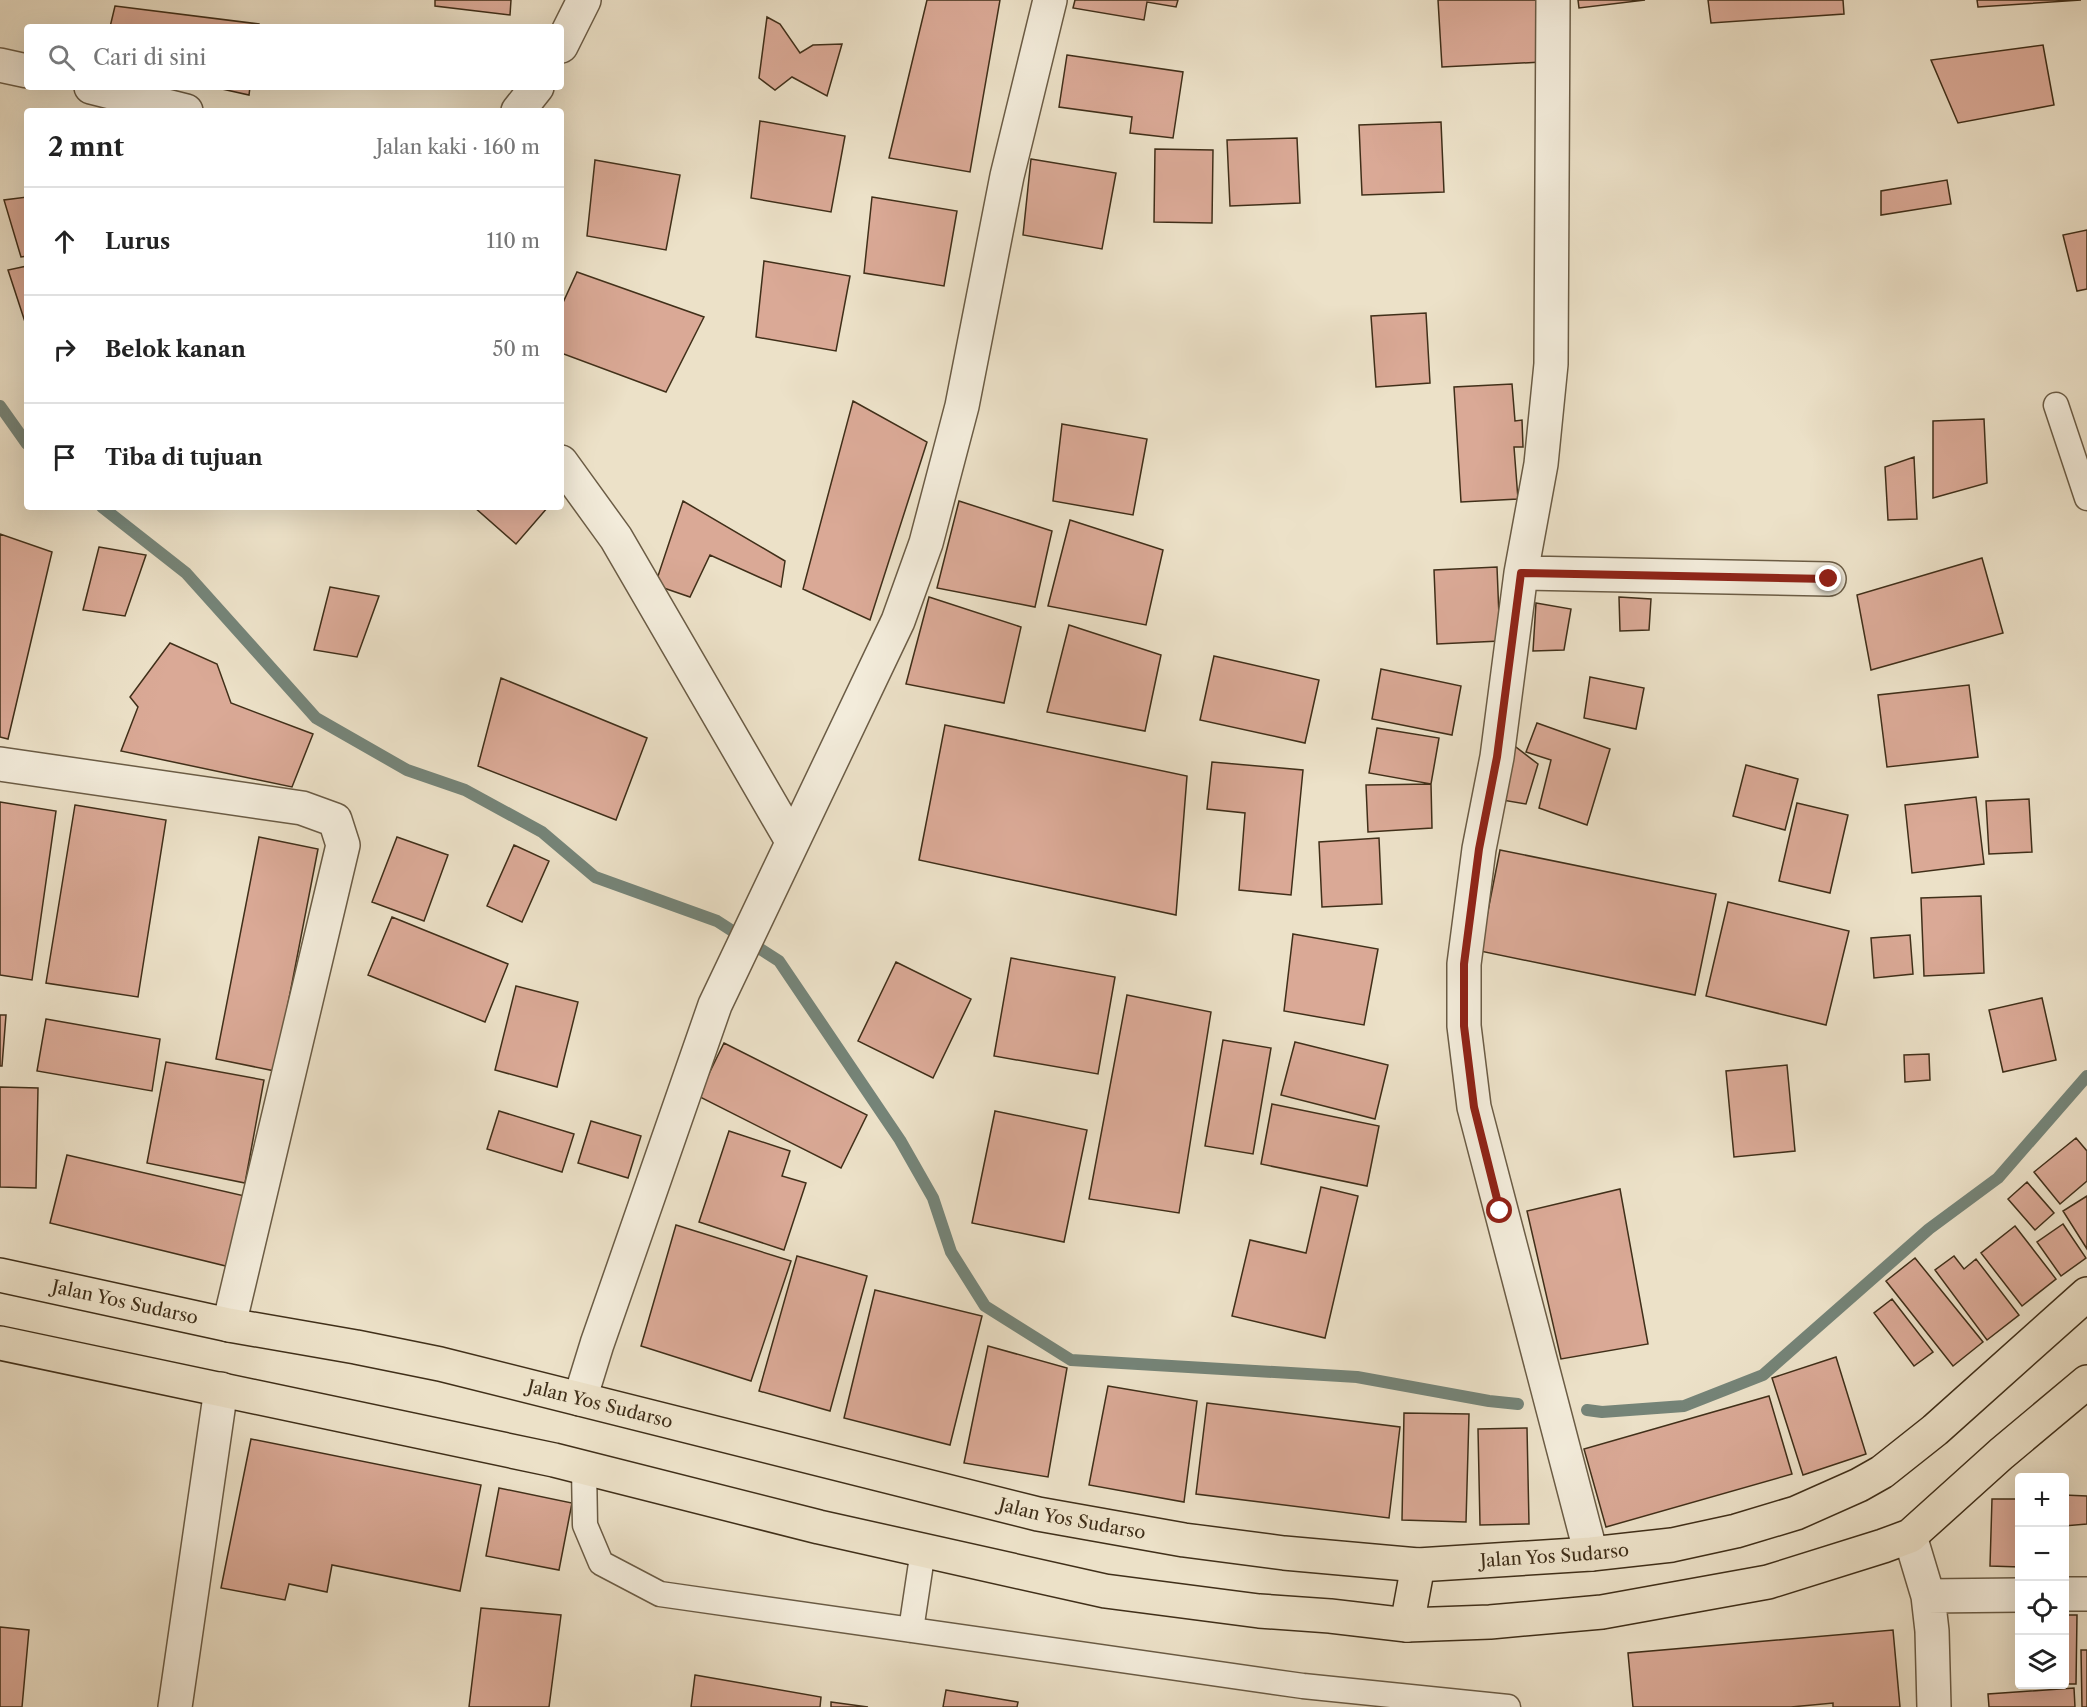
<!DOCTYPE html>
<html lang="id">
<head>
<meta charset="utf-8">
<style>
  :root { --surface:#fff; --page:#f2f2f2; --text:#222; --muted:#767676; --line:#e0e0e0 }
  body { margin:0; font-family:"Libre Caslon Text",serif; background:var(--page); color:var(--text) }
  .controls { position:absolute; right:18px; bottom:18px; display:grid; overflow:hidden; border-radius:6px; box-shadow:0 6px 24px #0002 }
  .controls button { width:54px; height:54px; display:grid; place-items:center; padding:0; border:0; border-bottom:2px solid var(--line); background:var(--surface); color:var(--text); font:30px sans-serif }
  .stop { position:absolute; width:18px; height:18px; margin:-14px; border:4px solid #8f2418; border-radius:50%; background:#fff }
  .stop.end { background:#8f2418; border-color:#fff; box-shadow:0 2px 6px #0008 }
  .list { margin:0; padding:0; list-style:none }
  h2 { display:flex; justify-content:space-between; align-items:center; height:78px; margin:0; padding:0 24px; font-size:26px }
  h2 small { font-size:20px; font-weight:400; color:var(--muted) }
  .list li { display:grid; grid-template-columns:39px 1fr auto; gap:18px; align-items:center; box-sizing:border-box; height:108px; padding:0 24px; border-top:2px solid var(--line) }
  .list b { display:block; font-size:22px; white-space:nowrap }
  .list em { font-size:20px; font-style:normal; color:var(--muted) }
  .icon { flex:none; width:33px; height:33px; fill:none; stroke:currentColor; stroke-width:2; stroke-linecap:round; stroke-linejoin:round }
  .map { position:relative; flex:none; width:2087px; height:1707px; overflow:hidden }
  .search { position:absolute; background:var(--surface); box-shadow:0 6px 24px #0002; left:24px; top:24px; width:540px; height:66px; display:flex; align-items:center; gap:15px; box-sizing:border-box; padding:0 21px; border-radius:6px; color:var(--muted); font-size:22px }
  .panel { position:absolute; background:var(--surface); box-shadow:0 6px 24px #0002; left:24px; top:108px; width:540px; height:402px; border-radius:6px }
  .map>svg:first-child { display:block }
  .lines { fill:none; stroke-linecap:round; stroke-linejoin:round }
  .stream { stroke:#758478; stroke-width:12 }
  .building { fill:#daa996; stroke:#402f19; stroke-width:1.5 }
  .service-casing { stroke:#6b5c45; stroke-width:27 }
  .minor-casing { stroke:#6b5c45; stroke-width:36 }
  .trunk-casing { stroke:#402f19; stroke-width:36 }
  .service { stroke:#f3ecdb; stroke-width:24 }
  .minor { stroke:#f3ecdb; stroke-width:33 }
  .trunk { stroke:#ece1c8; stroke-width:33 }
  .route { stroke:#8f2418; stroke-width:8 }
  .labels { text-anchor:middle; stroke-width:5; stroke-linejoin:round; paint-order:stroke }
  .street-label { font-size:18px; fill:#402f19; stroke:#f3ecdb }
</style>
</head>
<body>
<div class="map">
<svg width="2087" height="1707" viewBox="0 0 2087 1707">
  <rect width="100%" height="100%" fill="#ece1c8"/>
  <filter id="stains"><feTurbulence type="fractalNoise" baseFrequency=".00333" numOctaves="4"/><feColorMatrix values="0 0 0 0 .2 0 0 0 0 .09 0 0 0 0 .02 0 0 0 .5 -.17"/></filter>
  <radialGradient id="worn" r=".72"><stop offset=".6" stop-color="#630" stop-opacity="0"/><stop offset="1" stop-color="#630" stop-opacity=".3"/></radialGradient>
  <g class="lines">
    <!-- stream -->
    <path class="stream" d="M0 406 27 444
      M102 507 186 573 316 718 407 770 465 790 542 832 595 877 717 921 779 961 900 1140 933 1198 951 1252 985 1306 1071 1360 1357 1377 1489 1401 1518 1404
      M1587 1410 1602 1412 1684 1406 1763 1375 1929 1229 1998 1178 2087 1076"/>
  </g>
  <!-- building -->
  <path class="building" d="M435 0H511L510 15 435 6Z
    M927 0H1000L970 172 889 158Z
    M1075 0H1178L1176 7 1147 2 1144 20 1073 8Z
    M1438 0H1538L1542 62 1442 67Z
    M1578 0H1645L1579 8Z
    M1708 0H1843L1844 14 1711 23Z
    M1977 0H2081L1978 7Z
    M115 6 259 24V27H110Z
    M767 17 780 24 800 53 813 45 842 44 827 96 792 77 775 90 759 78Z
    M2043 45 2054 105 1958 123 1931 60Z
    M1067 55 1183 72 1173 138 1130 133 1132 117 1059 107Z
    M213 87H250L249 95Z
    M760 121 845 136 831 212 751 198Z
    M1441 122 1444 192 1362 195 1359 125Z
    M1297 138 1300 203 1230 206 1227 140Z
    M1155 149 1213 150 1212 223 1154 222Z
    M1031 159 1116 173 1102 249 1023 235Z
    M595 160 680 175 666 250 587 236Z
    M1947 180 1951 204 1881 215V191Z
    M27 197V256L21 257 4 200Z
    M872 197 957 211 944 286 864 273Z
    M2087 230V289L2077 291 2063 235Z
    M764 261 850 276 836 351 756 337Z
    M27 266V328L8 270Z
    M577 272 704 317 666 392 561 353V307Z
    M1426 313 1430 383 1376 387 1371 316Z
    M1512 384 1515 421 1522 420 1523 447H1514L1518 499 1461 502 1454 387Z
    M853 401 927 442 870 620 803 589Z
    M1984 419 1987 483 1933 498V421Z
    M1062 424 1147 439 1133 515 1053 501Z
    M1914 457 1917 519 1888 520 1885 467Z
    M683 501 785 561 781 587 710 555 690 597 655 585Z
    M959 501 1052 531 1035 607 937 588Z
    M474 507H548L516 544Z
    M1070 520 1163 550 1146 625 1048 606Z
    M0 534 52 552 8 739 0 737Z
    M99 547 146 555 125 616 83 610Z
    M1982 558 2003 633 1871 670 1857 595Z
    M1497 567 1500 641 1437 644 1434 570Z
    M330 587 379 596 357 657 314 650Z
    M929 597 1021 627 1004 703 906 684Z
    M1619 597 1651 599 1649 630 1620 631Z
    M1536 603 1571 609 1564 650 1533 651Z
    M1069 625 1161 655 1145 731 1047 712Z
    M170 643 217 664 231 703 313 734 292 787 121 751 138 707 130 697Z
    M1214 656 1319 680 1305 743 1200 720Z
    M1381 669 1461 686 1452 735 1372 719Z
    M1590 677 1644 688 1636 729 1584 718Z
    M501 678 647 738 616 820 478 766Z
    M1969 685 1978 757 1887 767 1878 695Z
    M1537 723 1610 749 1587 825 1539 808 1551 760 1526 752Z
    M945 725 1187 776 1176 915 919 860Z
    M1377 728 1439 738 1431 784 1369 773Z
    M1508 741 1538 764 1526 804 1496 799Z
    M1212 762 1303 770 1291 895 1239 890 1245 813 1207 809Z
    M1746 765 1798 779 1785 830 1733 816Z
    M1431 784 1432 828 1368 832 1366 785Z
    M1976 797 1984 864 1912 873 1905 805Z
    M2029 799 2032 852 1989 854 1986 801Z
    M0 802 56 811 32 980 0 975Z
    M1797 803 1848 815 1830 893 1779 881Z
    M75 805 166 820 138 997 46 983Z
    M259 837 318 849 275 1071 216 1059Z
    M397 837 448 855 424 921 372 902Z
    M1379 838 1382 904 1322 907 1319 842Z
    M514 845 549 861 522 922 487 906Z
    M1500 850 1716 894 1695 995 1480 951Z
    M1981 896 1984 973 1924 976 1921 898Z
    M1728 902 1849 931 1826 1025 1706 996Z
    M392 917 508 964 485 1022 368 975Z
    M1293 934 1378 949 1364 1025 1284 1011Z
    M1910 935 1913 974 1874 978 1871 938Z
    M1011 958 1115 977 1098 1074 994 1056Z
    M896 962 971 999 933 1078 858 1041Z
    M516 986 578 1002 557 1087 495 1070Z
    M1127 995 1211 1012 1179 1213 1089 1199Z
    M2042 998 2056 1060 2003 1072 1989 1010Z
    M0 1015H6L2 1066H0Z
    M46 1019 160 1039 152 1091 37 1071Z
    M1223 1040 1271 1048 1253 1154 1205 1146Z
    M1295 1042 1388 1065 1375 1119 1281 1095Z
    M724 1043 867 1115 841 1168 698 1096Z
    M1929 1054 1930 1080 1905 1082 1904 1055Z
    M166 1062 264 1080 245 1183 147 1163Z
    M1787 1065 1795 1151 1734 1157 1726 1071Z
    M0 1087 38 1088 36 1188 0 1187Z
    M1272 1104 1379 1126 1367 1186 1261 1164Z
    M499 1111 574 1134 562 1172 487 1149Z
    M995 1111 1087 1130 1064 1242 972 1223Z
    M591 1121 641 1136 628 1178 578 1163Z
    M729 1131 790 1151 782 1176 806 1183 784 1250 699 1222Z
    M2076 1138 2087 1151V1181L2060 1204 2034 1172Z
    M67 1155 249 1197 234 1268 50 1223Z
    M2027 1182 2054 1213 2035 1230 2008 1199Z
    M1321 1187 1358 1196 1325 1338 1232 1316 1250 1240 1306 1253Z
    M1620 1189 1648 1344 1561 1359 1527 1211Z
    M2087 1196V1249L2063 1211Z
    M2063 1224 2086 1258 2061 1276 2037 1242Z
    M676 1225 791 1261 751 1381 641 1346Z
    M2015 1226 2056 1279 2022 1306 1981 1253Z
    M797 1256 867 1276 830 1411 759 1391Z
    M1954 1256 1964 1269 1976 1259 2019 1315 1987 1340 1935 1270Z
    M1915 1258 1983 1342 1953 1366 1886 1281Z
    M875 1290 982 1316 950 1445 844 1418Z
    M1892 1299 1933 1352 1914 1366 1874 1313Z
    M988 1346 1067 1368 1048 1477 964 1463Z
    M1836 1357 1866 1454 1803 1475 1772 1378Z
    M1108 1386 1197 1401 1184 1502 1089 1485Z
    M1769 1396 1792 1474 1606 1527 1584 1449Z
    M1207 1403 1400 1427 1389 1518 1196 1494Z
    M1404 1413 1469 1414 1466 1522 1402 1520Z
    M1527 1428 1529 1524 1480 1525 1478 1429Z
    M251 1439 481 1485 460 1591 332 1565 327 1592 289 1584 285 1600 221 1588Z
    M499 1488 572 1503 559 1570 486 1556Z
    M2064 1495 2087 1496V1524L2064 1526Z
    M1992 1499H2020V1567L1990 1566Z
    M481 1608 561 1615 549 1707H469Z
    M2064 1615H2077L2076 1684H2064Z
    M0 1627 29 1630 22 1707H0Z
    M1893 1630 1900 1707H1833V1703L1791 1707H1633L1628 1653Z
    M2081 1650H2087V1707H2082Z
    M695 1675 821 1697 820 1707H691Z
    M2074 1688 2075 1707H1989L1988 1694Z
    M946 1690 1018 1702 1017 1707H943Z
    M831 1702 868 1707H831Z"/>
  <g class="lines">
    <defs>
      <path id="service" d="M2056 405 2087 498
        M584 1468 585 1525 601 1563 660 1594 1303 1686 1508 1707
        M911 1630 923 1550"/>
      <path id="minor" d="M1553 0 1551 364 1541 464 1521 573 1497 757 1479 849 1464 964V1026L1474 1107 1591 1554
        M561 46 584 0
        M0 65 27 71
        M91 87 186 111
        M518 111 537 87
        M561 462 616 538 792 841
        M1521 573 1829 579
        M0 764 302 808 335 820 343 845 229 1325
        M580 1399 597 1344 715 1005 898 621 926 543 962 406 1007 176 1050 0
        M1910 1536 1928 1596 1932 1631 1934 1707
        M2064 1594H2087
        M1928 1596 2020 1595
        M175 1707 221 1389"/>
      <g id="trunk">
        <path id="s1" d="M0 1275 229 1325 356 1347 440 1364 1038 1514 1184 1540 1284 1553 1418 1565 1591 1554 1672 1545 1736 1531 1796 1513 1859 1485 1882 1472 1935 1430 2087 1294"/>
        <path d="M0 1343 554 1460 819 1527 1105 1591 1259 1611 1330 1616 1407 1625 1490 1622 1602 1612 1768 1582 1883 1546 1910 1536 2001 1454 2087 1382"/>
        <path d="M1407 1625 1418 1565"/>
      </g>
    </defs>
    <!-- service casing -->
    <use href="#service" class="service-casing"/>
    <!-- minor casing -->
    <use href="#minor" class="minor-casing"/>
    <!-- trunk casing -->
    <use href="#trunk" class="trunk-casing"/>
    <!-- service -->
    <use href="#service" class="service"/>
    <!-- minor -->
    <use href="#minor" class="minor"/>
    <!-- trunk -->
    <use href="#trunk" class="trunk"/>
  </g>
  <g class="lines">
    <!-- route -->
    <path class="route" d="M1500 1211 1474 1107 1464 1026V964L1479 849 1497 757 1521 573 1829 579"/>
  </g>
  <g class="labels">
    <!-- street labels -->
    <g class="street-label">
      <text dy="6" stroke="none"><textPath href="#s1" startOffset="128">Jalan Yos Sudarso</textPath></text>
      <text dy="6" stroke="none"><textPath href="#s1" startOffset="614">Jalan Yos Sudarso</textPath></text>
      <text dy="6" stroke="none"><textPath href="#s1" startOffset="1100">Jalan Yos Sudarso</textPath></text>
      <text dy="6" stroke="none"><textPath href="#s1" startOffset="1586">Jalan Yos Sudarso</textPath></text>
    </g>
  </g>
  <rect width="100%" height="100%" filter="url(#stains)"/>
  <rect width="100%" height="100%" fill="url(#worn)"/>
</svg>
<div class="controls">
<button>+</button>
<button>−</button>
<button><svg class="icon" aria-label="locate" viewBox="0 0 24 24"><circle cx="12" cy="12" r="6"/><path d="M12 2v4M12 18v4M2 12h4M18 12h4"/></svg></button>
<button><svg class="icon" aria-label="layers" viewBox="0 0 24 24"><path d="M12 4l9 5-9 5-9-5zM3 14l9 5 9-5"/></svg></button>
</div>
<div class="stop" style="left:1500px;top:1211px"></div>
<div class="stop end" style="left:1829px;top:579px"></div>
<div class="search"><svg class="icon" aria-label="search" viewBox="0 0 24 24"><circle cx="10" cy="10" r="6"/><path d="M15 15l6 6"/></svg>Cari di sini</div>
<section class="panel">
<h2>2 mnt<small>Jalan kaki · 160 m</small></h2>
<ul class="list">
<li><svg class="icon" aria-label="ahead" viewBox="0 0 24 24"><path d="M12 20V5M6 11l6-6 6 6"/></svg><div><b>Lurus</b></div><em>110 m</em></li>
<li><svg class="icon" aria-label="right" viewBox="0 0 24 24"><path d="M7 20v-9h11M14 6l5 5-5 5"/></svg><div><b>Belok kanan</b></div><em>50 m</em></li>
<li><svg class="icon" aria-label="arrive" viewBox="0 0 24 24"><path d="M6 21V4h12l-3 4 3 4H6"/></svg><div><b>Tiba di tujuan</b></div></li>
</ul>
</section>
</div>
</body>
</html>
